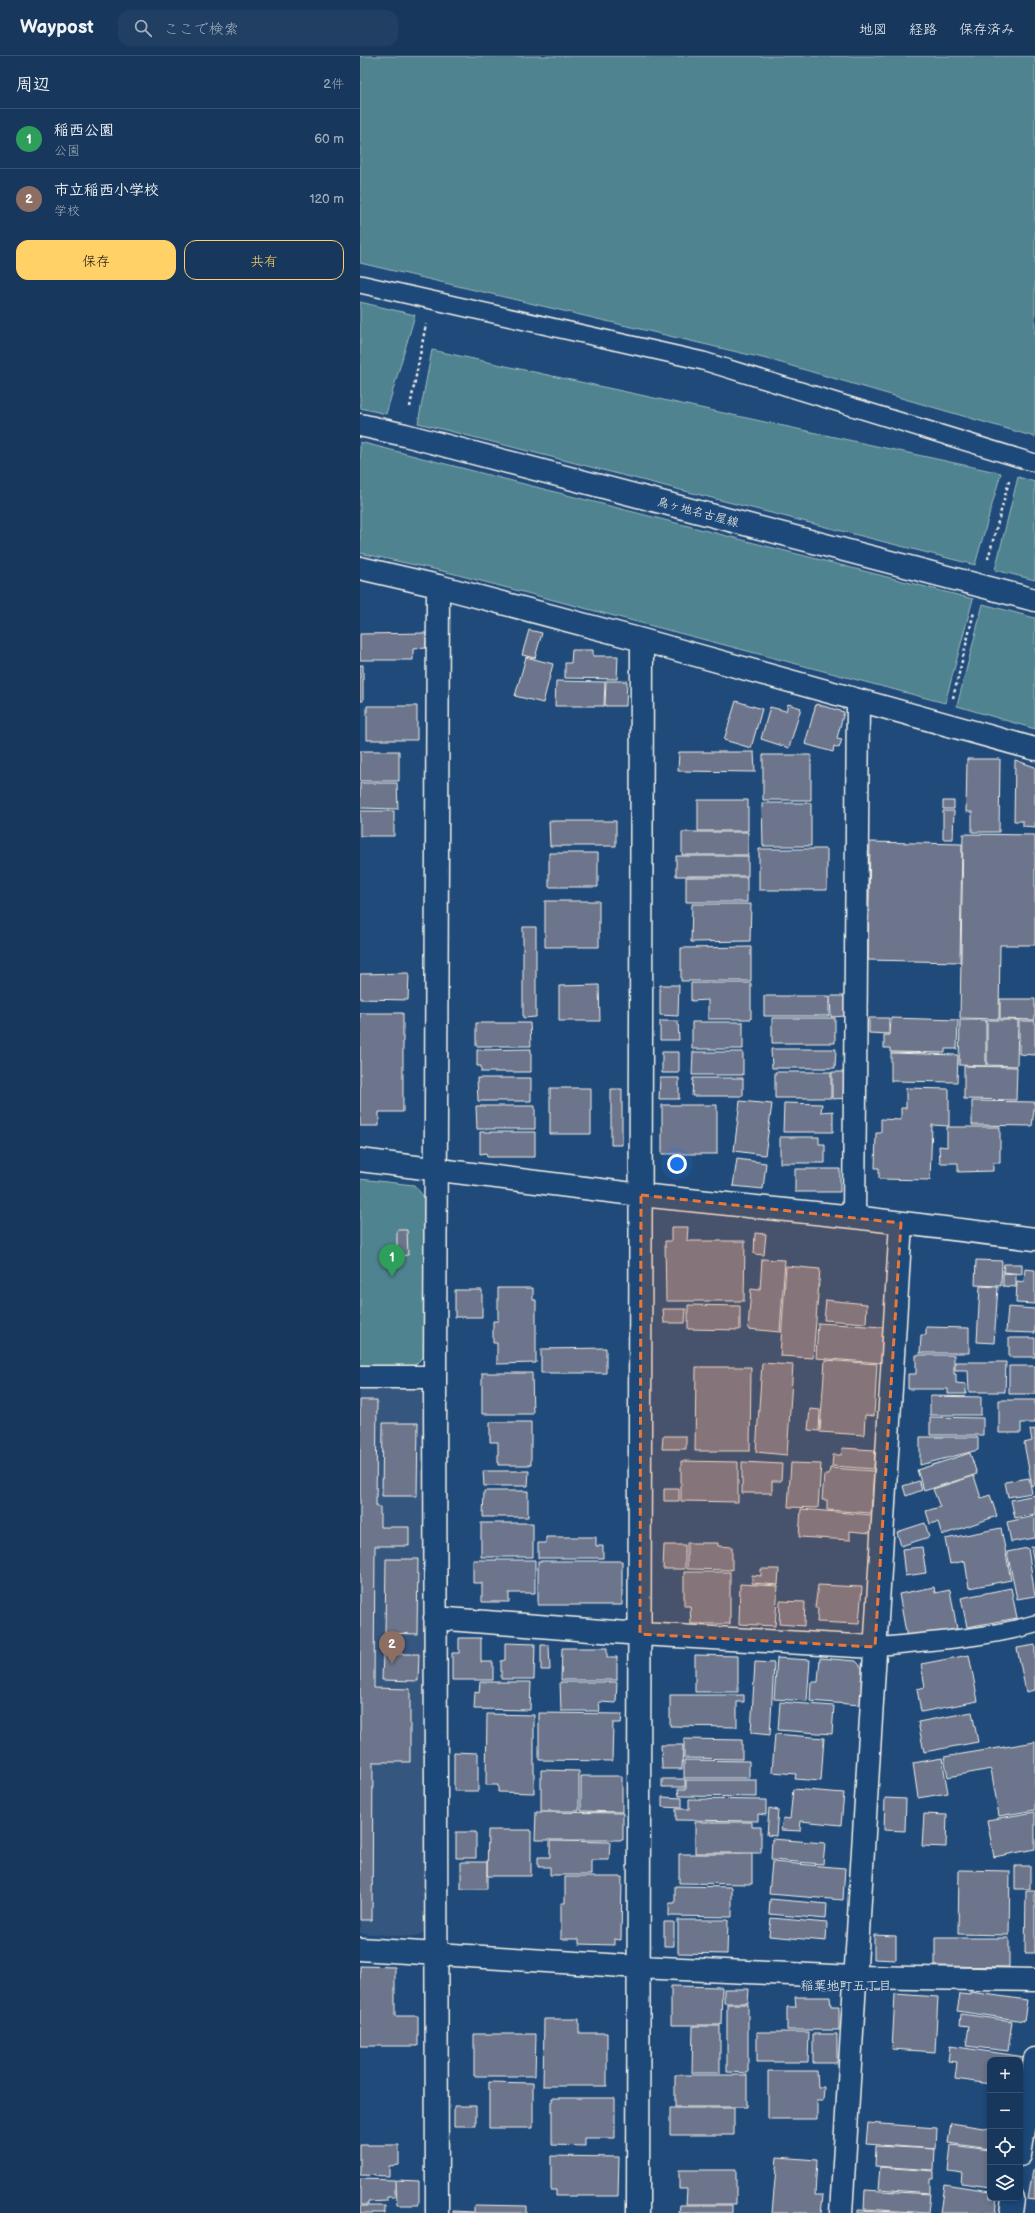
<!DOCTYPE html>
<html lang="ja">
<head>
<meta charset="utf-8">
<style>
  :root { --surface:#17385c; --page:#203f62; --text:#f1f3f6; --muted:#9eacbb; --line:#365272; --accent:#ffd166 }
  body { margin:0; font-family:"Balsamiq Sans","Klee One",sans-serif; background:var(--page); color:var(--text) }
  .controls { position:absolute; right:12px; bottom:12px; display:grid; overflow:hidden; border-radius:8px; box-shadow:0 2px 6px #0003 }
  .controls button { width:36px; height:36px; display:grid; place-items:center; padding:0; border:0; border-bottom:1px solid var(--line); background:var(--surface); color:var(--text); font:20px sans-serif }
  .you { position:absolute; left:317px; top:1108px; width:14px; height:14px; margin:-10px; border:3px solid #fff; border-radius:50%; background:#1a73e8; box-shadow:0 0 0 6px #1a73e833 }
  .badge { display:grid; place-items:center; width:26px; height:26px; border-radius:50%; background:var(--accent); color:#fff; font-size:13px; font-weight:700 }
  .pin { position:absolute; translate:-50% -33px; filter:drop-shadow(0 1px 2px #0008) }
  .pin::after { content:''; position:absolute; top:21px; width:14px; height:12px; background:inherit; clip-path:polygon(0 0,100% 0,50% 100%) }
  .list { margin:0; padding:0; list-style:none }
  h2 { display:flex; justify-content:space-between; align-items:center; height:52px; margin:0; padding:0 16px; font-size:17px }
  h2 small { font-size:13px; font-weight:400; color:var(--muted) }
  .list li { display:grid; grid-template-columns:26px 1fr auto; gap:12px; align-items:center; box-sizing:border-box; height:60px; padding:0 16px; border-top:1px solid var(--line) }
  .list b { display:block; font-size:15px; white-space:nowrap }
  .list p { margin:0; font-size:13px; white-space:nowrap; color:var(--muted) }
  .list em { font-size:13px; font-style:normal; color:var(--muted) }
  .actions { display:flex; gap:8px; padding:12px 16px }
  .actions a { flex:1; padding:9px 0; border:1px solid var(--accent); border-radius:12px; text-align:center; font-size:14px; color:var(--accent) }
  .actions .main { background:var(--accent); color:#111 }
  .icon { flex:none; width:22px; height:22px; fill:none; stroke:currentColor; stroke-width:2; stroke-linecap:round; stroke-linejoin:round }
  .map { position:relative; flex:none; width:675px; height:2157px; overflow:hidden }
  header { display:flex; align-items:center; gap:24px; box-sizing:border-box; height:56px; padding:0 20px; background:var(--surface); border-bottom:1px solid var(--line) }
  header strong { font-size:19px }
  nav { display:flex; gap:22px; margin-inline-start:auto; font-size:14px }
  .search { width:280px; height:36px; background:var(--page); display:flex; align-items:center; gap:10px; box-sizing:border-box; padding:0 14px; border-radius:12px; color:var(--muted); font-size:15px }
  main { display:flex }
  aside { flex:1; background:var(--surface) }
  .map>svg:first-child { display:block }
  .built { fill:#36577f }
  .green { fill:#4f8390; stroke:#a2babc }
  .building { fill:#6c758c; stroke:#f4f1e8 }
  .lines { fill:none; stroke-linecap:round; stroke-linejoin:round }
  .lane-casing { stroke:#f4f1e8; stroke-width:20 }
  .street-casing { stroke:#f4f1e8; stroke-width:25 }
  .secondary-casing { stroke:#f4f1e8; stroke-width:25 }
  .path { stroke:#f4f1e8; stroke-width:2.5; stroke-dasharray:3 3; stroke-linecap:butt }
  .lane { stroke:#1f4a7a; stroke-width:17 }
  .street { stroke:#1f4a7a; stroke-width:22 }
  .secondary { stroke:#1f4a7a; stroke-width:22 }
  .marked { fill:#ea7738; fill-opacity:0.2; stroke:#ea7738; stroke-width:3; stroke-dasharray:8 5; stroke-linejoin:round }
  .labels { text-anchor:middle; stroke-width:3; stroke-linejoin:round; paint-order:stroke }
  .street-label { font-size:12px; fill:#f4f1e8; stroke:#1f4a7a }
  .neighbourhood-label { font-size:13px; fill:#f4f1e8; stroke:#1f4a7a }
</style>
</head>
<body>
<header>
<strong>Waypost</strong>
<div class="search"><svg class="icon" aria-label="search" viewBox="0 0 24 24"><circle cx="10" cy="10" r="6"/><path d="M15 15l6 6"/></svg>ここで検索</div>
<nav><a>地図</a><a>経路</a><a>保存済み</a></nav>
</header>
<main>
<aside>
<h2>周辺<small>2件</small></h2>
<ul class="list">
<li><span class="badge" style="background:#2e9e5b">1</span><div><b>稲西公園</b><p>公園</p></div><em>60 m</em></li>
<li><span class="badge" style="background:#8d6e63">2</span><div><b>市立稲西小学校</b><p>学校</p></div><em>120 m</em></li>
</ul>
<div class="actions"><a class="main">保存</a><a>共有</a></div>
</aside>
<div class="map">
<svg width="675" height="2157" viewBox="0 0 675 2157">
  <rect width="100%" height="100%" fill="#1f4a7a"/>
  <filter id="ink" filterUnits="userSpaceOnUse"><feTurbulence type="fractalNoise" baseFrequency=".025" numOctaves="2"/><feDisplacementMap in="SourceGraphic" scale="8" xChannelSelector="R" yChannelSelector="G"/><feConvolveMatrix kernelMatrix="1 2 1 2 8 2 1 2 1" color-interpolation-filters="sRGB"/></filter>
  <g filter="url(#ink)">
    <!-- built -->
    <path class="built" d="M0 1330H57L65 1339 64 1876 55 1881 0 1877Z"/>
    <!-- green -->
    <path class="green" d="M0 0H675V381L411 304 0 207Z
      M0 246 55 259 26 358 0 352Z
      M72 294 641 417 615 509 58 367Z
      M0 386 613 543 585 647 87 516 0 497Z
      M658 421 675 426V524L635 514Z
      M623 548 675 562V673L597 650Z
      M0 1123 54 1129 64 1141V1300L53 1311H0Z"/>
    <!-- building -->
    <path class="building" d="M169 574 182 577 175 602 162 599Z
      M66 577V592L53 593V604H0V578Z
      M212 594H233V600H258L257 623 205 622V607H211Z
      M166 601 193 608 183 647 155 640Z
      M0 609H3V645H0Z
      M196 625 245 626 244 650H195Z
      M246 625H267L266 650H245Z
      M376 645 402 653 391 692 364 684Z
      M428 648 441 652 429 692 401 683 410 651 426 655Z
      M456 648 484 656 477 682 482 683 479 692 474 690 473 696 445 688Z
      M7 650H57V684H7Z
      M0 695H39V725H0Z
      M319 696H394L395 716 318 715Z
      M403 699H451V744H403Z
      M607 703H640L639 776H612V756H606Z
      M655 704 675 711V771L663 770V765H654Z
      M0 727H37L38 753 0 752Z
      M338 744H388V775H338Z
      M583 745H594V753H583Z
      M402 747H451V790H403Z
      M0 755H34V780H0Z
      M583 755H594L593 783H583Z
      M189 765H256V790H190Z
      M322 776H388V799H322Z
      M603 778 675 779V889H640L639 963 600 962Z
      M510 786 602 788 600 906 508 904Z
      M399 793H467V834H399Z
      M189 797H238V831H189Z
      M316 800H388V820H316Z
      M326 821H387V846H326Z
      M185 845H239V891H185Z
      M332 848H391L390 885 331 886Z
      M163 871H176V961L163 962Z
      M391 891V925H321V892Z
      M49 917 48 944 0 943V918Z
      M331 927H391V963H348V944L331 945Z
      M239 929 240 965H199V930Z
      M300 929H319L318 960 300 959Z
      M404 940H469V960H404Z
      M470 940H487V960L471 961Z
      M640 943H675V964L640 963Z
      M0 957H43V1056H19V1070H0Z
      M412 962H475V987H412Z
      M509 962H529V978L509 977Z
      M531 962 598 964 597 993H585V997L530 996V992H524V979H530Z
      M600 964H626V1010L599 1009Z
      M627 964H658L657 1010 627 1009Z
      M300 965H318L319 984H300Z
      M659 965H675V999L659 998Z
      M332 966H383V993H332Z
      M116 967H170L171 990H116Z
      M171 993V1016H121V1010H117V994Z
      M411 993H476L475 1012H412Z
      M302 996H319V1017H302Z
      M333 996H383V1019H332Z
      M531 997 598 999 597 1026 531 1025Z
      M604 1010 657 1011 656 1044 604 1043Z
      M415 1016H471V1042H415Z
      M472 1016H488V1042L472 1043Z
      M117 1022H171V1045H118Z
      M300 1022H319V1043H299Z
      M333 1022H383V1040H332Z
      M190 1032H231V1078H190Z
      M546 1032 589 1033V1070L572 1069 570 1124 519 1123V1112H515L516 1077H521V1063L541 1064V1052H546Z
      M251 1033H262V1089H251Z
      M380 1045 412 1048 405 1099 374 1095Z
      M612 1045 675 1046 672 1070 612 1069Z
      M424 1047 462 1048 461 1056 473 1055V1076H423Z
      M302 1049H357V1098H302Z
      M116 1050H175V1073H117Z
      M587 1071H640V1107H633V1115L598 1116V1107H580L579 1090 587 1091Z
      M120 1076H175V1101H127L126 1097 120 1098Z
      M420 1081H459V1088H465V1107H420Z
      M377 1103 406 1107 403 1133 373 1130Z
      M435 1113H480V1136H435Z
      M311 1171H328L327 1185H385L384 1245H306L305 1185H311Z
      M37 1174H47L48 1199 37 1200Z
      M395 1177 406 1178 404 1199 394 1198Z
      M402 1203 425 1204 420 1276 388 1273 391 1233 400 1234Z
      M616 1204 642 1205 641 1230 615 1229Z
      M644 1208H662V1218L643 1216Z
      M426 1210 460 1213 453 1302 420 1300Z
      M665 1213 675 1214V1248L656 1247 657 1225 664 1226Z
      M643 1217 656 1218V1231L643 1230Z
      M620 1230 638 1231 634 1287 617 1286Z
      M138 1232H173V1244H176V1307L137 1308V1287H133V1265H138Z
      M95 1234H122V1261H95Z
      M466 1244 507 1248 506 1267 464 1264Z
      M328 1249 380 1250V1274L328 1273Z
      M648 1251 675 1253V1277L646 1276Z
      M303 1253H326L325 1267H304Z
      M458 1267 524 1271 521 1307 456 1302Z
      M566 1271 609 1272V1297H560L561 1279H566Z
      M649 1282H675V1301H649Z
      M246 1292V1317H181V1293Z
      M556 1299H594V1318H596V1327L606 1328V1338H588V1333H548V1318H556Z
      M465 1304 517 1308 514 1360 505 1359 504 1379 460 1376Z
      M595 1306H646L645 1336H609L608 1314H595Z
      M402 1307 433 1309 427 1399 396 1396Z
      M649 1310H675V1338H649Z
      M336 1311H391L390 1395H335Z
      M122 1317H172L173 1358H122Z
      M570 1340 621 1341V1359H570Z
      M0 1344H17L16 1451H20V1471H49V1490H15L14 1632 50 1633V1706H13L12 1864H0Z
      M639 1344H675V1367H661V1377H639Z
      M450 1353 460 1354 459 1375 448 1374Z
      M570 1361 623 1362V1379H570Z
      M130 1366H171V1409H138V1386H130Z
      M23 1367H58L57 1440H22Z
      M675 1373V1429L672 1430 664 1387 672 1385 670 1374Z
      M303 1380H326V1393H302Z
      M560 1381H618V1394L560 1409Z
      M482 1392 515 1394 514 1413 472 1410 473 1399H481Z
      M610 1397 617 1418 564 1435 557 1414Z
      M321 1405 378 1406V1446L321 1445Z
      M382 1406 422 1408 421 1425H412V1437H382Z
      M431 1407 461 1408 458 1452 428 1451Z
      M470 1412 514 1415 511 1457 467 1454V1444H462L464 1419H469Z
      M123 1415H169L168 1430H124Z
      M614 1420 621 1442 630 1439 637 1460 582 1479 578 1466 570 1468 566 1455 580 1451 573 1433Z
      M669 1422 672 1437 648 1441 645 1426Z
      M559 1425 562 1434 546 1440 543 1430Z
      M304 1433H319V1445H304Z
      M124 1435H168V1461H123Z
      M675 1439V1458L655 1462 651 1444Z
      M441 1453 512 1459 511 1477 490 1475V1484L439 1481Z
      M675 1460V1482L651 1486 647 1466Z
      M121 1467H173V1501H121Z
      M565 1467 569 1481 541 1490 537 1476Z
      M641 1472 651 1524 609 1532 605 1505 590 1508 585 1483Z
      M186 1481H236V1490H243V1502H178V1487H186Z
      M327 1487H358V1490L372 1491V1514L327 1513Z
      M304 1489H325V1513H303Z
      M675 1490V1513L671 1491Z
      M562 1491 566 1517 545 1520 542 1493Z
      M668 1492 675 1540 657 1543 647 1496Z
      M26 1503H58L57 1578 25 1577Z
      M113 1504H175V1537H149V1546H122V1527H113Z
      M178 1505H262V1549H178Z
      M401 1513H419L418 1529 392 1527V1519L401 1520Z
      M324 1516H370V1568H331L330 1550H324Z
      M380 1528 418 1530 415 1570 379 1568Z
      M458 1529 502 1531 499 1568 457 1566 458 1552H455Z
      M574 1531 575 1537 590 1534 597 1573 547 1582 539 1538Z
      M651 1532 657 1562 607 1571 601 1542Z
      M420 1545 445 1546 444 1570 419 1568Z
      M99 1582H121V1606H133V1624H92V1597H99Z
      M145 1587 175 1588 174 1623H141V1605L145 1604Z
      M181 1589H189L190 1614H181Z
      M675 1589V1634L666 1636 657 1592Z
      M202 1592H247V1601H257V1624H201Z
      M23 1598H59L58 1625 22 1624Z
      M335 1599 378 1600V1636H335Z
      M609 1599 618 1645 561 1656 557 1633 565 1631 561 1608Z
      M417 1602 450 1604 447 1645 414 1643Z
      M460 1602 496 1605 504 1614 501 1649 450 1645 451 1626H458Z
      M395 1606 414 1607 410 1679 391 1677Z
      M120 1626H171L170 1654 114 1653 115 1636 119 1637Z
      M200 1626H257L256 1647 239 1646 240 1655H201Z
      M310 1639H384V1646H377V1671L310 1670Z
      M420 1646 474 1650 472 1678 418 1674Z
      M612 1656 618 1686 564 1696 558 1666Z
      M179 1657 262 1658 261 1667H253L252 1705 179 1704Z
      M127 1658 174 1659V1737L138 1736V1729H126Z
      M415 1678 464 1682 461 1725 435 1723 436 1718 412 1716Z
      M324 1683 382 1684V1703L324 1702Z
      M675 1686V1754L639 1760 631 1713 588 1721 584 1701Z
      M301 1689H323L322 1713H302Z
      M94 1696 118 1697V1735H94Z
      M582 1702 588 1737 558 1742 553 1707Z
      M324 1704 389 1705V1722H324Z
      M181 1714 219 1715V1755H181Z
      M221 1720H262V1756L221 1755Z
      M302 1723H325V1731H302Z
      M326 1724H397V1741L319 1740 318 1733H326Z
      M433 1733 484 1737 481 1769 441 1765 440 1775 421 1774 423 1762 430 1763Z
      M302 1741 322 1742V1752L302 1751Z
      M525 1742 546 1743 545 1775 524 1774Z
      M329 1743 406 1744V1759L398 1758V1765L316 1764V1753H329Z
      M409 1752 418 1754 416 1780 407 1779Z
      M176 1756 263 1757V1784H175Z
      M675 1756V1793L634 1801 627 1764Z
      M564 1758 587 1759 586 1791 562 1790Z
      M335 1766H392V1771H401V1797H335Z
      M128 1774H171V1820H127Z
      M96 1776H116V1802H96Z
      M412 1783 465 1787 463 1808 411 1804Z
      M190 1785 250 1786 249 1804H231V1819H190V1811H178V1801H190Z
      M319 1798H392V1828L319 1827Z
      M101 1806H127V1833H101Z
      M412 1806 485 1812 483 1844 409 1838Z
      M655 1810H670V1833H655Z
      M599 1814 650 1815 649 1879 598 1878Z
      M205 1821H262L261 1884 254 1883V1889L219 1888V1883H201V1847H205Z
      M315 1830 372 1831V1861L309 1860V1847H315Z
      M666 1835H675V1897H665Z
      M410 1843 467 1848 466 1863 409 1858Z
      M411 1862 467 1867 466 1885 409 1880Z
      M318 1864H368L367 1898 318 1897Z
      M304 1866H314V1890H304Z
      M514 1879 536 1880V1904L514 1903Z
      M575 1882H649V1911L575 1910Z
      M0 1910 35 1911V1960H58V1990H0Z
      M311 1930 362 1931 361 1969H311Z
      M364 1933H389L388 1947H364Z
      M610 1936 667 1944 664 1965 597 1955 600 1938 610 1939Z
      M535 1938 578 1941 575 1996 532 1993Z
      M435 1941H470L471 1950H479V1974H427V1951H436Z
      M367 1948H388V2017L367 2016Z
      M601 1958 652 1965 648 1995 606 1990 609 1970 600 1969Z
      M184 1963H219V1977H247V2030H183Z
      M333 1970H360V2017H332Z
      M397 1976H449L448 2006H397Z
      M114 1978H176L175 2020H114Z
      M453 1978H477V2007H453Z
      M590 1990 665 2001 663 2019 660 2018V2004H630V2028L595 2023 597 2006 588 2005Z
      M408 2015H457L458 2031H464L463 2045H457V2063H408Z
      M315 2019H387V2051H315Z
      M129 2026 173 2027V2072H129Z
      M192 2042H255V2082H225V2090L192 2089Z
      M94 2050H116V2070H94Z
      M310 2052H374V2079H310Z
      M508 2067 577 2072 576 2093 506 2088Z
      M591 2067 630 2073V2093L588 2087Z
      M0 2089H39V2109L29 2110V2120L0 2119Z
      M591 2089 630 2094V2131L601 2127 602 2117 588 2115Z
      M516 2090 575 2093 574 2114 515 2110Z
      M191 2100 259 2101 258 2140H196V2134H191Z
      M417 2101 457 2104 455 2139H463L461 2157H412Z
      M520 2111 574 2115V2123H570V2137L518 2133Z
      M319 2114H376V2148H326L327 2133H319Z
      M673 2114 675 2115V2144L668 2143Z
      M0 2123 35 2124V2141H27V2145L8 2146V2149H0Z
      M36 2124 59 2125V2149H37Z
      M584 2128 630 2135V2142H637L635 2157H580Z
      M505 2134 570 2138 568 2157 504 2153Z
      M114 2149 166 2150V2157H114Z
      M320 2149H372V2157H319Z
      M0 2150H25V2157H0Z
      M498 2154 553 2157H498Z
      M93 2155 113 2156V2157H93Z"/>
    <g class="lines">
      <defs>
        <path id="lane" d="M0 228 343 305 675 407
          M515 1591C568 1585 624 1583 675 1568"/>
        <path id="street" d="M0 512 78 530 282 584 675 693
          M0 1104 281 1139 494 1161 675 1183
          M494 1161 498 644
          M0 1321H75
          M75 1562 280 1578 515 1591
          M0 1893 279 1911 494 1921 675 1924
          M660 2099 675 2003
          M77 2157 75 1321 78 530
          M278 2157 282 584
          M481 2157 541 1167
          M651 2157 653 2142"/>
        <path id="secondary" d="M0 369 45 379 675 544"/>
      </defs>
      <!-- lane casing -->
      <use href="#lane" class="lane-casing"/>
      <!-- street casing -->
      <use href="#street" class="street-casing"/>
      <!-- secondary casing -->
      <use href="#secondary" class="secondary-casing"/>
      <!-- path -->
      <path class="path" d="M50 351 66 268
        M628 503 649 425
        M593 642 614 556"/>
      <!-- lane -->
      <use href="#lane" class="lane"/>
      <!-- street -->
      <use href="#street" class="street"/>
      <!-- secondary -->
      <use href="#secondary" class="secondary"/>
    </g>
  </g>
  <!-- marked area -->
  <path class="marked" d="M281 1139 541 1167 515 1591 280 1578Z"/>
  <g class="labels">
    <!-- street labels -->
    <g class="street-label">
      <text transform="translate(338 456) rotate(15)" y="4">鳥ヶ地名古屋線</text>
    </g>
    <!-- neighbourhood labels -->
    <g class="neighbourhood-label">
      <text x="486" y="1934">稲葉地町五丁目</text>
    </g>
  </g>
</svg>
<div class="controls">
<button>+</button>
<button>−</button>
<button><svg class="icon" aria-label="locate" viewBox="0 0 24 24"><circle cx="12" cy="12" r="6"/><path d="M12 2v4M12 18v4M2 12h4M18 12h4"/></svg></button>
<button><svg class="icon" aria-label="layers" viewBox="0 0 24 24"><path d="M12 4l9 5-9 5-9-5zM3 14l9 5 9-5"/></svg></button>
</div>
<div class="you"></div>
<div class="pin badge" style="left:32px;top:1221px;background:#2e9e5b">1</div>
<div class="pin badge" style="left:32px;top:1608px;background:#8d6e63">2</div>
</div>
</main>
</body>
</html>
